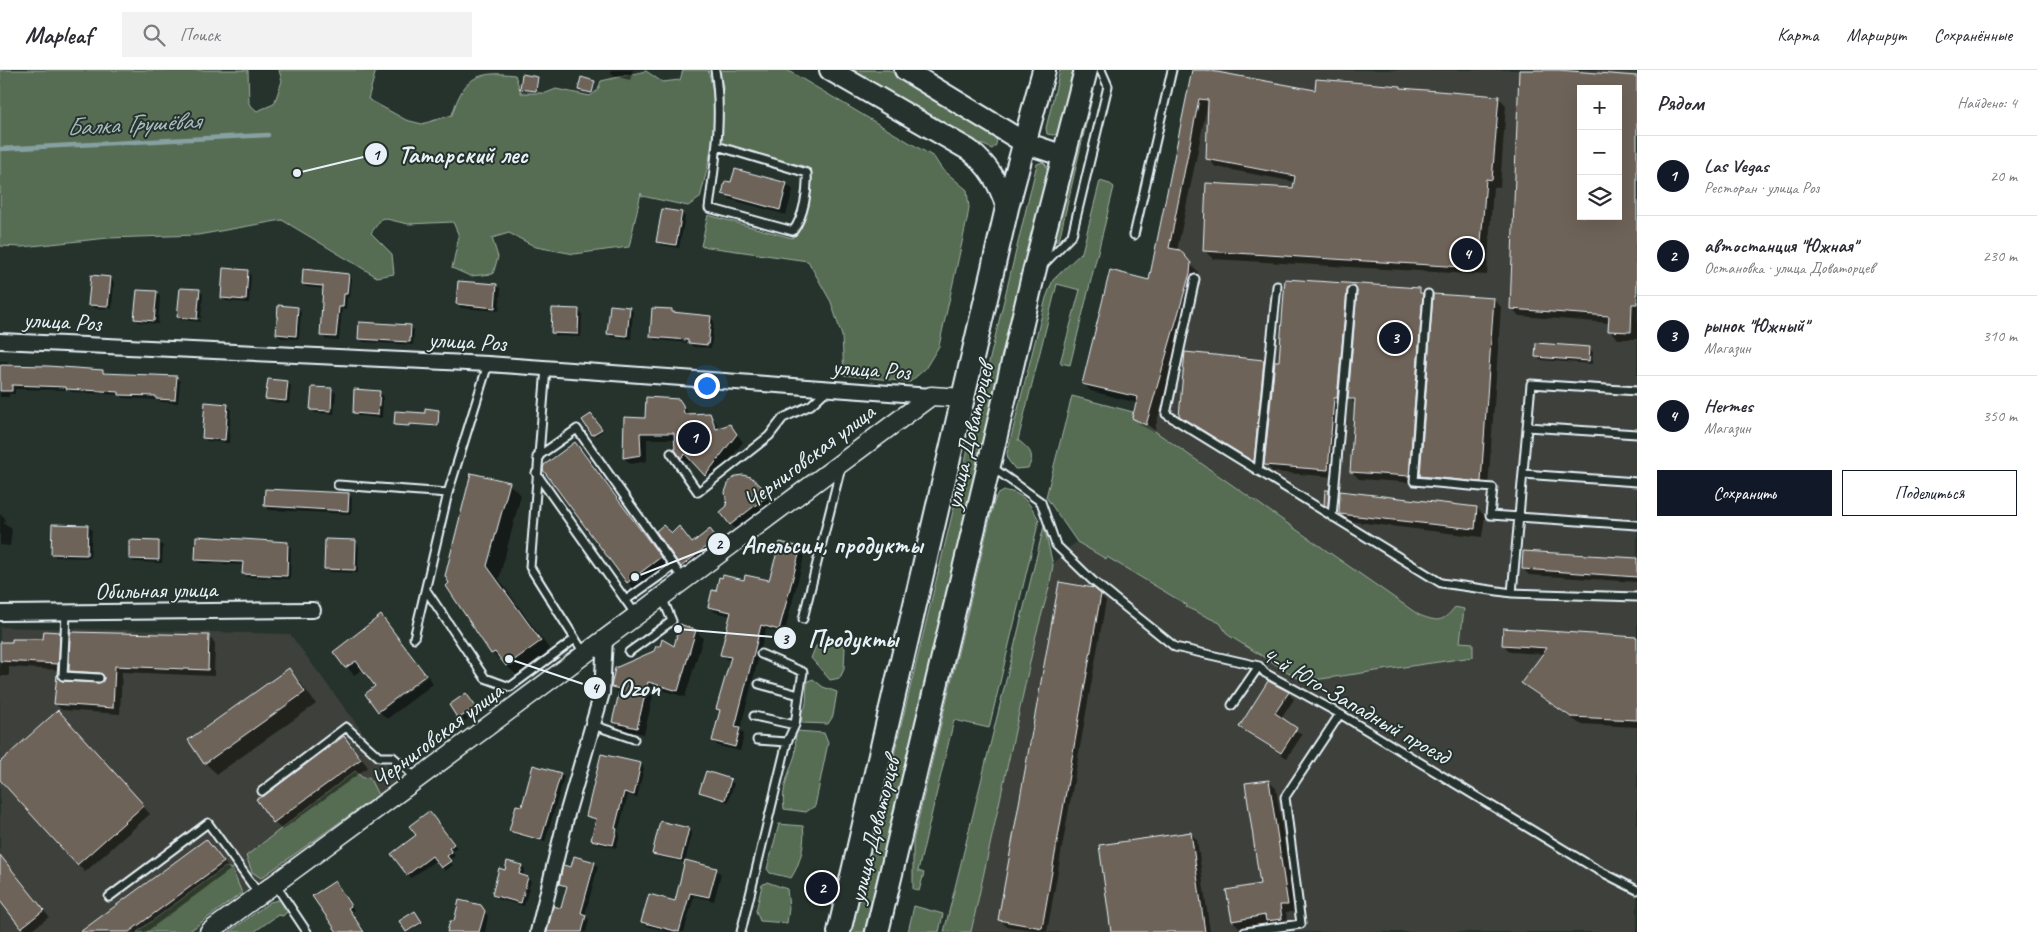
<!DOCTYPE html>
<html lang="ru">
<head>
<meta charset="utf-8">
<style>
  :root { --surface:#fff; --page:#f2f2f3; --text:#2b2b33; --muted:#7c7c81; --line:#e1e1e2; --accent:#111827 }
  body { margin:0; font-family:Caveat,sans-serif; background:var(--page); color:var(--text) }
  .controls { position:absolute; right:15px; top:15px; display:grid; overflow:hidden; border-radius:0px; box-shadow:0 5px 20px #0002 }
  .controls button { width:45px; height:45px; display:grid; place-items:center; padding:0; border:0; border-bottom:1px solid var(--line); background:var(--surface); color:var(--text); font:25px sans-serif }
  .you { position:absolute; left:706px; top:315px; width:18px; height:18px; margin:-12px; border:4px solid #fff; border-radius:50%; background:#1a73e8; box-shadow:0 0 0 8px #1a73e833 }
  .badge { display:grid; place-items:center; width:32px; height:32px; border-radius:50%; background:var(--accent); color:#fff; font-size:16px; font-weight:700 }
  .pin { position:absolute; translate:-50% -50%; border:2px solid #fff; box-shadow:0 1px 5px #0006 }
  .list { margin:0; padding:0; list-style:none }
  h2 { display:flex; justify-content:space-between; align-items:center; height:65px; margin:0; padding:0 20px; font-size:21px }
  h2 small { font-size:16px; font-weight:400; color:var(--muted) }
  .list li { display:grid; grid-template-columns:32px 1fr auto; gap:15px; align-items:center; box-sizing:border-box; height:80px; padding:0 20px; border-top:1px solid var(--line) }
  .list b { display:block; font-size:19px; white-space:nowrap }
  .list p { margin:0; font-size:16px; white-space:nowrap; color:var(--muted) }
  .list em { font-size:16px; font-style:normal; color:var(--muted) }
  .actions { display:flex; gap:10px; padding:15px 20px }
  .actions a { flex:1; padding:11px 0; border:1px solid var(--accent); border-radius:0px; text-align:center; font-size:18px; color:var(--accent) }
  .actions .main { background:var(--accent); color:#fff }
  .icon { flex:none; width:28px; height:28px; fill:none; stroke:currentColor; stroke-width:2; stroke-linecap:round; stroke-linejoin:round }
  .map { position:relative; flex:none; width:1637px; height:862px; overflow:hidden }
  header { display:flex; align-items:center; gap:30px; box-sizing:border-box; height:70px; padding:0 25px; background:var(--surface); border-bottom:1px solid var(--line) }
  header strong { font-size:24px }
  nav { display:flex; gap:28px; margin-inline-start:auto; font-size:18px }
  .search { width:350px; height:45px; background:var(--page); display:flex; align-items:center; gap:12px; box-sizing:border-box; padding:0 18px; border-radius:0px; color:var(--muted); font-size:19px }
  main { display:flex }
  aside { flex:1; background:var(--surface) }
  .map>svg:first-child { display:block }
  .built { fill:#3c413a; fill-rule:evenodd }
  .green { fill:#576d52; stroke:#a0afa5 }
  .shadow { fill:#0007; fill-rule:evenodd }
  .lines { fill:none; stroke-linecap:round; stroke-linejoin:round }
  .stream { stroke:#87a1a3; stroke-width:4.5 }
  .building { fill:#6e6359; stroke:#e8f1f8; fill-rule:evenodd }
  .service-casing { stroke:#e8f1f8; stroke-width:11 }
  .minor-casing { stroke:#e8f1f8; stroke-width:18 }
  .tertiary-casing { stroke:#e8f1f8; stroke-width:21 }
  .secondary-casing { stroke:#e8f1f8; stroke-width:24 }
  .primary-casing { stroke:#e8f1f8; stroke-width:26 }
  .service { stroke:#26332d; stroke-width:7 }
  .minor { stroke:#26332d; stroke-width:14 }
  .tertiary { stroke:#26332d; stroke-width:18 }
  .secondary { stroke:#26332d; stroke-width:20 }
  .primary { stroke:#26332d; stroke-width:22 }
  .labels { text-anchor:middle; stroke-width:4; stroke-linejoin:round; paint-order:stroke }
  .street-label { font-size:24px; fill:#e8f1f8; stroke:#26332d }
  .water-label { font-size:25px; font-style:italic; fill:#a8bcc0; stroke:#26332d }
  .leader { fill:none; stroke:#e8f1f8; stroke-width:2 }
  .callout-dot { fill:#e8f1f8; stroke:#26332d; stroke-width:2 }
  .mark-label { font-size:15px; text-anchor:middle; font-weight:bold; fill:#111 }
  .callout-label { font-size:25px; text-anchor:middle; font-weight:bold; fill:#e8f1f8; stroke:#26332d; stroke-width:4; stroke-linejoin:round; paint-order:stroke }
</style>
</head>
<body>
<header>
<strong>Mapleaf</strong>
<div class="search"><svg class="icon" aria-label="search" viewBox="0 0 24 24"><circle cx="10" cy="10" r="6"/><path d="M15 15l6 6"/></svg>Поиск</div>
<nav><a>Карта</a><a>Маршрут</a><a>Сохранённые</a></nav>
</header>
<main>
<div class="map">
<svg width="1637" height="862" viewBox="0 0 1637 862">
  <rect width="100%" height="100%" fill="#26332d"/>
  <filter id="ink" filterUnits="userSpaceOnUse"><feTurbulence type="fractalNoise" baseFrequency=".02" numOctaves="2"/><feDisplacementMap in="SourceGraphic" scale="10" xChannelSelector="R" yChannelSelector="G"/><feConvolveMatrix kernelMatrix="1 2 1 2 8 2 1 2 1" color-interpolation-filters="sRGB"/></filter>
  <g filter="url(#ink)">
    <!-- built -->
    <path class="built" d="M1192 0H1637V862H971L1036 565 1049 518 1053 495 1065 480 1077 472 1105 489 1107 487 1187 535 1192 540 1220 553 1228 565 1296 607 1307 610 1460 572 1455 538 1446 548 1436 551 1419 545 1146 355 1132 348 1173 194 1153 189ZM1581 19H1618V146H1581Z
      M0 557 290 564 398 710 192 862H0Z"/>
    <!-- green -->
    <path class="green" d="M0 0H248L249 34 257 41 274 34 282 11 279 0H376L368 29 406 50 422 54 452 45C463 10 474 0 515 5L521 23H546L556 19 590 26 598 20 601 11 646 1 662 12 680 10 683 0H708C721 44 711 85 700 128L688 136 642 126 641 123 629 177 574 184 536 177 509 163 492 168 498 187 493 204 470 206 452 198 459 166 453 152 408 154 382 148 371 163 392 184 394 204 377 207 282 150 198 165 108 168 22 177 0 176Z
      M719 0H787L934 87 941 98 967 120 969 138 967 150 939 276 925 299 910 312 844 305 842 266 831 232 808 191 701 176 708 145 792 168 798 163 803 153 812 109 811 102 807 97 721 73 723 17Z
      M851 0H889L996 66C997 72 997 76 992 79L965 66Z
      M1060 0H1073L1058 64 1053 65 1047 64 1046 58Z
      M1093 17 1094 20 1059 170 1054 172 1052 171Z
      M1043 92 1046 95 1048 104 864 862H851L1037 94Z
      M1100 111 1110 114 1114 117 1070 295 1060 293 1080 220 1057 214 1018 370C1029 379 1036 384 1028 398L1015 399 1008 390 1007 383 1046 228 1053 210 1082 182Z
      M1072 326 1133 342 1132 348 1146 355 1419 545C1438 552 1442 553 1455 537L1464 539 1460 572 1473 573V587L1307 611 1296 607 1228 565 1220 553 1186 537 1187 535 1107 487 1106 489 1077 472 1046 427Z
      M1004 421C1022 421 1031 435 1039 450L989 658 954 650 918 801 924 803 919 821 913 819V771L994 432 997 425Z
      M1044 456 1053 495 1049 518 1036 565 971 862H944Z
      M831 568 838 571 845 578 844 599 840 608 830 610 811 588 816 576Z
      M813 609 823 617 837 622 833 646 828 654 802 653 801 642C810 636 804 621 808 611Z
      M797 661 824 663 828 673 815 736 806 742 784 739C781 719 789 703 795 685 797 677 794 669 797 661Z
      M355 701 363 708 369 707 378 725 261 808 252 802 246 786Z
      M779 754 803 756C806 772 800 795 791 808L770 803 767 799Z
      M225 797 232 799 242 823 188 862H137Z
      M767 812 787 819 789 838 787 853 760 851 756 841 762 815Z
      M282 829 289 840 283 846 278 845 254 862H229L270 832Z
      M914 836 943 844 939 862H908Z"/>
    <!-- shadow -->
    <path class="shadow" d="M611 0H633L630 10 614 6 611 3Z
      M1193 0H1214V3L1316 22 1402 20 1498 27 1506 35 1500 117H1493L1487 205 1213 189 1205 181 1294 120 1295 112 1216 97 1208 89 1209 36H1207L1177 181 1198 202 1197 211 1154 362 1141 355 1133 347 1137 333 1091 321 1083 313 1150 211Z
      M1520 0 1637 8V269H1618L1610 261V253L1519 246 1511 238ZM1581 19H1618V146H1581Z
      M537 8 539 9 537 22 521 18Z
      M594 12 596 13 593 24 579 19Z
      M736 100 787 114 793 120 786 145 729 129 723 123 732 114Z
      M681 143 685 147 679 178 661 175 658 171Z
      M247 201 251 205 249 233 226 231 222 228Z
      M348 205 352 209 350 227H347L346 240 342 239 339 270 325 269 322 265 324 219 306 217 303 214Z
      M110 208 114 212 112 239 93 238 90 234Z
      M1286 210 1419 219 1427 227 1417 413 1359 409 1351 401 1356 335 1349 328 1358 222 1354 229 1335 407 1273 402 1265 394 1280 293Z
      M497 215 501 219 499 241 461 238 457 234Z
      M199 221 203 224 201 248 181 246V248L201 250V252L182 250 178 246Z
      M156 223 160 226 158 254 139 252 136 249Z
      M1493 229 1501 237 1488 419 1429 414 1421 406Z
      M298 238 301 242 299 269 281 268 277 264Z
      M629 238 633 241 631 269 612 267 608 264Z
      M578 240 582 244 581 267 556 266 553 262Z
      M672 240 675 244 710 247 714 251 711 278 693 277 689 273 655 270 651 266Z
      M410 256 414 260 413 275 363 272 359 268Z
      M1589 278 1593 282 1592 294 1540 290 1537 286Z
      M0 291H7L10 296 176 307 180 311 178 333 161 332 158 330 124 328 120 325 71 322 69 320 15 319V324H9V327H0Z
      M1264 291 1271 299 1261 398 1189 353 1180 345Z
      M287 312 291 316 289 334 270 332 267 328Z
      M332 320 336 323 334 344 315 343 312 339Z
      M379 322 383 326 382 348 358 346 354 343Z
      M678 330 690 345H709L716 352 719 359 730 356 743 372 713 412 692 390 688 394 682 387 676 369H647V391L631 394 624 388 646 349Z
      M227 335 231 339 229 373 207 371 204 368Z
      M439 341 440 343 439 357 395 354Z
      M593 347 602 361 595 366 584 350Z
      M575 373 586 385 672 500 639 524 628 512Z
      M749 407 775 430 736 460 731 454 728 437Z
      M509 414 521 425 499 509 552 583 519 607 492 583 447 516Z
      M1328 421 1336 429 1333 442 1325 434Z
      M348 424 352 428 351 444 269 440 266 436Z
      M1477 438 1485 446 1482 467 1348 451 1340 443Z
      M0 444 5 448 4 454 12 459 10 476 0 475Z
      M88 456 92 460 90 488 56 487 52 484Z
      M714 464 720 472 686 499 682 496 672 465 692 474Z
      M355 472 359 475 358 503 329 502 325 498Z
      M159 473 163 476 162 493 134 492 130 489Z
      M288 473 291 477 290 509 247 507 244 504V495L200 493 196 490Z
      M800 478 805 483 784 564 766 559 740 660 744 664 740 681 718 676 713 671 721 641 718 638 731 590 726 589 721 584 731 546 715 542 710 537 717 522 745 511 770 512Z
      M1637 490V512L1529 505 1523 499Z
      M1100 525 1106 531 1047 862 1006 856 1000 850Z
      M381 547 426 604 378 640 377 616 363 599 354 605 334 582Z
      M696 561 703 568 685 627 655 618 644 664 621 659 614 652 620 625 612 617 655 582 675 578Z
      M59 563 66 570 65 613 99 615 106 609 76 607 70 600 209 567 215 573 214 606 122 602 120 644 62 640 55 634 58 600 9 597V606H0V573L44 570Z
      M1637 568V657L1580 654 1530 620 1523 613 1544 584 1510 582 1503 574Z
      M289 600 300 612 316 634 217 704 205 693Z
      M428 606 433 614 387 649 380 642Z
      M1268 612 1288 623 1294 629 1281 649 1302 665 1287 688 1246 662 1241 656Z
      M469 628 479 642 463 652 450 635Z
      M66 650 150 744 85 802 0 708V694Z
      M344 667 368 697 282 760 274 752 266 726Z
      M602 685 641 694 644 698 637 728 628 725 618 762 620 764 616 778 596 773 592 769 597 751 588 746Z
      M560 704 564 707 545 772 514 764 510 760 523 738Z
      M730 710 734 714 728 732 704 725 701 722Z
      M1268 711 1276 718 1295 842H1286L1289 856 1274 858 1269 853 1240 858 1233 851 1262 815ZM1271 843V845L1237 851V849Z
      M432 746 457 778 452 782 455 786 449 790 453 795 445 801 436 790 411 808 408 804 418 765Z
      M688 759 692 763 685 792 716 800 721 804 714 831 694 826 684 862H668L647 856 642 851 676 832 686 793 658 787 654 783Z
      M1191 764 1197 770 1210 862H1111Z
      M206 770 230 800 146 862H82Z
      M0 785 49 847 29 862 22 857 0 829Z
      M595 793 598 796 585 845 589 850 586 862H548L562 840 567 818 560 813 572 799Z
      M521 796 525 799 523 806 531 811 524 836 497 829 494 825 506 801Z
      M338 816 354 840 351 842 364 862H338Z
      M482 838 488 846 485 862H449L455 852Z
      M416 844 422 854 408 862 401 851Z"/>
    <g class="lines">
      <!-- stream -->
      <path class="stream" d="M0 79 268 65"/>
    </g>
    <!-- building -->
    <path class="building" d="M1192 0H1206L1315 20 1316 9 1401 16V18L1499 26 1492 110 1486 109 1479 198 1203 181 1206 113 1293 118 1295 106 1206 89 1208 30 1199 29 1169 178 1180 180 1191 193 1190 203 1146 355 1132 348 1138 327 1082 314 1110 200 1149 210Z
      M1519 0H1558L1637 6V234H1632L1631 262 1608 261 1609 246 1510 239ZM1581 19H1618V146H1581Z
      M522 4 538 7 536 21 520 19Z
      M581 7 595 11 592 23 578 20Z
      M735 99 787 113 780 140 722 124 725 111 731 112Z
      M662 139 682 142 676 175 656 172Z
      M223 198 248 200 246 230 221 228Z
      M303 199 349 204 347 224H344L343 237H339L336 267 320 266 323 216 302 214Z
      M91 205 111 207 108 236 88 235Z
      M1285 209 1420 218V223H1423L1409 406 1350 402 1355 329H1348L1357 221 1355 217 1352 216 1347 221 1337 328H1334L1328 400 1264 395 1275 291H1279Z
      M458 211 497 214 495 238 456 234Z
      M180 218 200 219 197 249 177 247Z
      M137 220 157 221 154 251 134 249Z
      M1433 224 1494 228 1481 412 1420 406Z
      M278 235 298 237 296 266 276 264Z
      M610 235 630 237 627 266 607 264Z
      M552 238 579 239 578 264 551 263Z
      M652 238 672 239V242L711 246 708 275 688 273V270L650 267Z
      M359 252 411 255 410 272 358 269Z
      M1536 273 1590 277 1589 291 1535 287Z
      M1185 282 1264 290 1254 392 1179 346Z
      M0 295 48 296 103 300V303L177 306 175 330 156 329V326L119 325V322L66 319V317L12 315V321H0Z
      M268 309 288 311 286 331 265 329Z
      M312 317 332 318 331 341 310 340Z
      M354 319 380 321 378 345 353 343Z
      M646 327 679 329 683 335 684 344 710 343 716 359 730 354 737 364 705 406 685 384 681 388 675 380 674 363H640L641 385 623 388 624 347 645 348Z
      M205 332 228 334 225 370 202 368Z
      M425 338 439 340 438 356 409 354V356L394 355 395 341 425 343Z
      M591 344 602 359 592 365 582 350Z
      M575 372 661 487 627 513 543 400 544 395Z
      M471 403 510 412 487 496 541 571 506 596 495 582 491 584 446 516 449 513 445 506Z
      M743 405 751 407 770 424 730 455 720 442 727 436 725 422 729 412 736 406Z
      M265 419 349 423 348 441 264 436Z
      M1325 420H1329L1328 437 1324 435Z
      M1340 421 1477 437 1475 459 1339 444Z
      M52 454 88 455 87 485 51 484Z
      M663 455 672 463 679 456 692 473 710 459 717 468 681 497 656 461Z
      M196 466 288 472 287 506 242 504 243 492 195 490Z
      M325 469 356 470 355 500 324 499Z
      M129 470 159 471V490L129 489Z
      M780 472 801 477 779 560 761 555 735 657 740 658 735 677 712 671 720 640 716 639 731 587 720 585 731 542 708 537 712 520 716 521 719 507 722 508 723 505 744 510 745 505 769 510Z
      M1523 481 1637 488V507L1522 499Z
      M1059 512 1094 518 1101 524 1042 858 998 850Z
      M381 545 426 605 378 642 365 624 375 616 356 591 345 598 333 582Z
      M680 554 696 560 678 621 648 612 637 658 612 652 620 619 611 617 615 598 654 581 656 576H660L662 569 674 576Z
      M1503 558 1637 567V650L1571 647 1521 613 1547 578 1502 575Z
      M44 561 60 562 58 606 62 611 99 613 104 609 103 605 100 603 69 601 70 562 209 565 208 600 115 596 113 638 54 634 58 594 0 591V572H12V569H43Z
      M289 598 305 622 204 694 188 670Z
      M1268 611 1289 622 1275 643 1297 658 1281 683 1239 657Z
      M466 623 476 637 458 649 449 635Z
      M58 640 144 735 77 795 0 710V692Z
      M344 666 361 689 273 753 256 729 265 725Z
      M601 684 641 693 634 725 624 722 615 758 617 759 613 775 591 770 596 749 586 746Z
      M533 695 561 703 541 770 509 761 516 735 522 736Z
      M706 701 731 709 725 730 699 722Z
      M1269 710 1288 835H1280L1282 849 1266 851 1265 845 1232 851 1226 820 1260 814 1245 713Z
      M429 741 454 774 449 778 452 782 447 786 451 791 441 798 432 786 407 805 391 784 416 765 409 756Z
      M660 751 689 758 681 790 652 784Z
      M1191 762 1205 862H1111L1099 775Z
      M206 769 224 792 129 862H80Z
      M0 785 44 840 21 858 0 831Z
      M574 786 595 792 581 843 586 845 582 862H547L553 836 561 838 567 816 559 814 563 795 571 797Z
      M685 790 717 798 709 827 690 823 679 862 641 852 649 824 675 831Z
      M507 791 522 795 519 804 528 807 521 833 492 825 499 798 505 800Z
      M335 811 351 836 348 838 364 862H337L312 826Z
      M459 830 481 835 485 841 479 862H447L450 851H454Z
      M415 841 422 852 406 862 399 851Z"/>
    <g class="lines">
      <defs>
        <path id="service" d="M715 0C723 46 715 92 709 138L793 161C804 146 808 121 807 103L717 76
          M1134 165 1172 0
          M1043 195 1072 165 1108 16 1101 0
          M1195 209 1166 344 1441 513 1512 523
          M1428 224 1414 411 1493 418 1490 445 1637 455
          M546 298 530 497 584 583
          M1637 321 1531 314 1512 523 1637 527
          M1527 357 1637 364
          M671 383 698 422 769 366 783 348 811 335 827 320
          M537 387 577 359 683 509
          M992 397 1041 432 1056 475 1093 511 1175 577 1259 596 1265 603 1340 644 1596 799 1637 820
          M1258 401 1277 216
          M536 403 636 545
          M1523 404 1637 412
          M338 415 448 423
          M1332 447 1352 221
          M426 520 485 608 510 617 575 569
          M626 530 674 496
          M66 544 63 606 99 608
          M803 549 841 397
          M414 568 448 423 488 294
          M629 582 672 551 662 527
          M761 584 803 602 799 625
          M1232 635 1259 596
          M754 646 795 655
          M593 655 634 669
          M757 670 787 672 795 655 799 625 759 614
          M262 721 346 657 379 687H393L417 709
          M275 814 307 862
          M109 827 208 753 259 824
          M741 862 787 672
          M1245 862 1301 854 1285 727 1340 644"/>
        <path id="minor" d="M0 271 488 294 931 326
          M0 543 313 540
          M538 862 567 744 602 623 605 569"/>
        <path id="tertiary" d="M209 862 417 709 931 326 963 328"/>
        <path id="secondary" d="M830 0 969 80C989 96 999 113 1007 138
          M905 0 1025 73 1064 86"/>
        <path id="primary" d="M839 862 1007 138 1044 0
          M877 862 989 395 1033 206 1086 0"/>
      </defs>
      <!-- service casing -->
      <use href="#service" class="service-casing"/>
      <!-- minor casing -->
      <use href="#minor" class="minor-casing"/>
      <!-- tertiary casing -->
      <use href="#tertiary" class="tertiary-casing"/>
      <!-- secondary casing -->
      <use href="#secondary" class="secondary-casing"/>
      <!-- primary casing -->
      <use href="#primary" class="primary-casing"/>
      <!-- service -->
      <use href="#service" class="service"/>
      <!-- minor -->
      <use href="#minor" class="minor"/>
      <!-- tertiary -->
      <use href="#tertiary" class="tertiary"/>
      <!-- secondary -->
      <use href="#secondary" class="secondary"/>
      <!-- primary -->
      <use href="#primary" class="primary"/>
    </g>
  </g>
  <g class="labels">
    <!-- street labels -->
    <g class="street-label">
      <text transform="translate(62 251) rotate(3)" y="8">улица Роз</text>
      <text transform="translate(467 271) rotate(3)" y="8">улица Роз</text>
      <text transform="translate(871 299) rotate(4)" y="8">улица Роз</text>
      <text transform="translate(969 366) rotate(-77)" y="8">улица Доваторцев</text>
      <text transform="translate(809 386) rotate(-37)" y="8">Черниговская улица</text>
      <text transform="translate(156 520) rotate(-1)" y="8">Обильная улица</text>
      <text transform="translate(1356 635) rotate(30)" y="8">4-й Юго-Западный проезд</text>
      <text transform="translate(437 665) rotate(-37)" y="8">Черниговская улица</text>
      <text transform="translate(874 760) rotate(-76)" y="8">улица Доваторцев</text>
    </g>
    <!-- water labels -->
    <g class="water-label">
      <text transform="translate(133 53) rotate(-3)" y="9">Балка Грушёвая</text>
    </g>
  </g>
  <!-- callouts -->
  <path class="leader" d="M297 103L376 84M635 507L719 474M678 559L785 568M509 589L595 618"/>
  <g class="callout-dot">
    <circle cx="297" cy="103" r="5"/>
    <circle cx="635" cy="507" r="5"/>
    <circle cx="678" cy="559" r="5"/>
    <circle cx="509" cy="589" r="5"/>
    <circle cx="376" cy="84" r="12"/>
    <circle cx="719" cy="474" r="12"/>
    <circle cx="785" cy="568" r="12"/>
    <circle cx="595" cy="618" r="12"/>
  </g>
  <g class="mark-label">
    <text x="376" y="90">1</text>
    <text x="719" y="479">2</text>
    <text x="785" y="574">3</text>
    <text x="595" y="623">4</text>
  </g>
  <g class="callout-label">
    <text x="463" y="93">Татарский лес</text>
    <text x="832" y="483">Апельсин, продукты</text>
    <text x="853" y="577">Продукты</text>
    <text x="639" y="626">Ozon</text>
  </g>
</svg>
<div class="controls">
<button>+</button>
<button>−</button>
<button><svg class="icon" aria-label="layers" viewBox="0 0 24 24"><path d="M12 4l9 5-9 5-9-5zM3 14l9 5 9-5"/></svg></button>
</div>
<div class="you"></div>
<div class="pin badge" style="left:694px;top:368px">1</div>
<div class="pin badge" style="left:822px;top:818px">2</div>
<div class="pin badge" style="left:1395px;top:268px">3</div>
<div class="pin badge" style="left:1467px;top:184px">4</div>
</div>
<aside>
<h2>Рядом<small>Найдено: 4</small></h2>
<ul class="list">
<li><span class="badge">1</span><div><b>Las Vegas</b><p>Ресторан · улица Роз</p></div><em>20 m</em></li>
<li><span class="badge">2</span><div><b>автостанция &quot;Южная&quot;</b><p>Остановка · улица Доваторцев</p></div><em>230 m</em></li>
<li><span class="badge">3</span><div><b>рынок &quot;Южный&quot;</b><p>Магазин</p></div><em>310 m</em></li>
<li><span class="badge">4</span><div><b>Hermes</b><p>Магазин</p></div><em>350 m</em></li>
</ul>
<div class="actions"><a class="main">Сохранить</a><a>Поделиться</a></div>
</aside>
</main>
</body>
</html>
